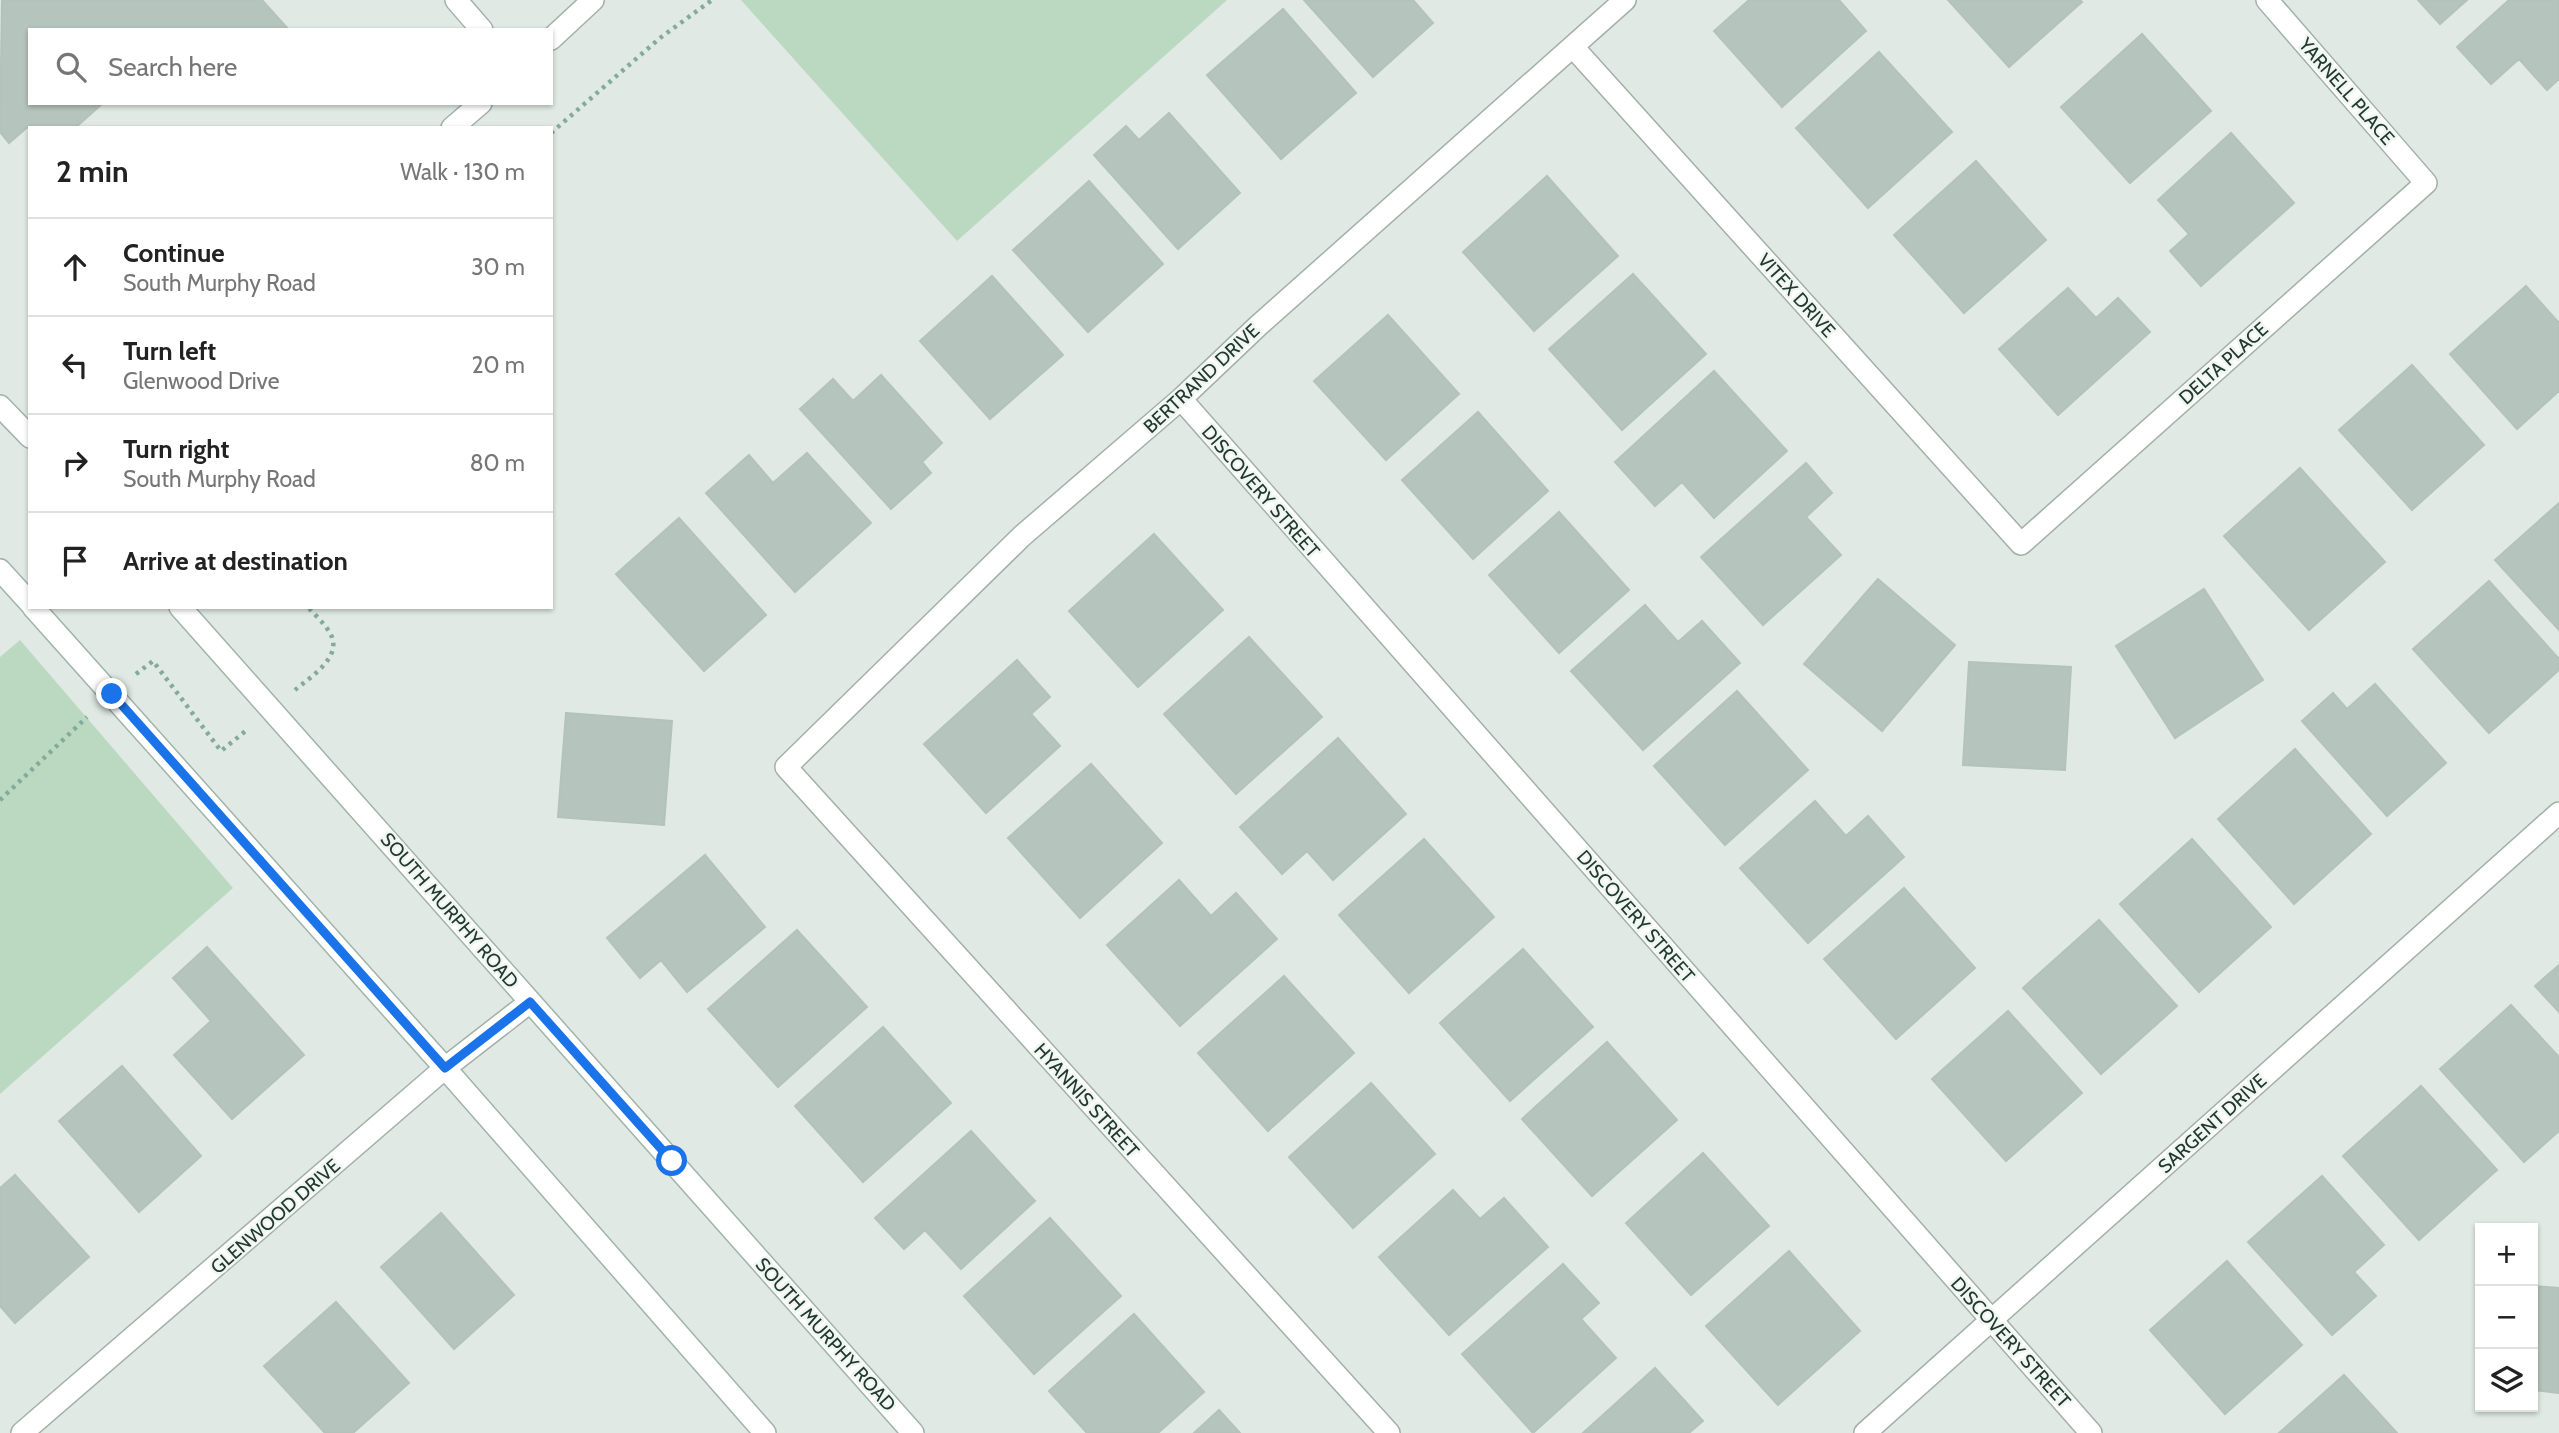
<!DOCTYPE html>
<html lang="en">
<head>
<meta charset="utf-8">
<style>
  :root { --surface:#fff; --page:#f2f2f2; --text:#222; --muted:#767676; --line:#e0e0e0 }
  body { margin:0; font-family:Cabin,sans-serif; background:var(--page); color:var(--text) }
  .controls { position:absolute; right:21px; bottom:21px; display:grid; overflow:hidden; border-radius:0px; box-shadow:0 2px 5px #0004 }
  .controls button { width:63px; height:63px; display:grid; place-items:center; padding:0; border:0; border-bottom:2px solid var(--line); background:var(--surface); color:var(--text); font:35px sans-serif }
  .stop { position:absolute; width:21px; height:21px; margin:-16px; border:5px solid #1a73e8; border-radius:50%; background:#fff }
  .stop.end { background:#1a73e8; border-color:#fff; box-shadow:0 2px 7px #0008 }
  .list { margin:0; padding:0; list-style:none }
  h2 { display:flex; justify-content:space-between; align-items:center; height:91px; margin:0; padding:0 28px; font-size:30px }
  h2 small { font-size:23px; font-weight:400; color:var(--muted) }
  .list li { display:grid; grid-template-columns:46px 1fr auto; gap:21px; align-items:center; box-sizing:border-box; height:98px; padding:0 28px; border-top:2px solid var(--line) }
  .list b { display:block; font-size:26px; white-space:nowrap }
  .list p { margin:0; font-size:23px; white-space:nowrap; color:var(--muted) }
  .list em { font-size:23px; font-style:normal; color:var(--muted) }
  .icon { flex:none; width:38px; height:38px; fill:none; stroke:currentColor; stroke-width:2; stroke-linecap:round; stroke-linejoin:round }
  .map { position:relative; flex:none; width:2559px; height:1433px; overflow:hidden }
  .search { position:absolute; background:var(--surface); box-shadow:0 2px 5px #0004; left:28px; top:28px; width:525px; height:77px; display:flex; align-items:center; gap:18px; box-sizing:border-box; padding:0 24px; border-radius:0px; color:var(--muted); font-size:26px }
  .panel { position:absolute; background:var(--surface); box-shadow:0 2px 5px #0004; left:28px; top:126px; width:525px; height:483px; border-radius:0px }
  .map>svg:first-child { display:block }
  .green { fill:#bad9c0 }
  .building { fill:#b5c4bd; stroke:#b3c2bb; stroke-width:2 }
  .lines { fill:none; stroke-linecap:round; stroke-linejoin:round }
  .lane-casing { stroke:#a3b0aa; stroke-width:24 }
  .street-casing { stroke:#a3b0aa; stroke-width:24 }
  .secondary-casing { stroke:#a0b4ab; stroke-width:24 }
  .path { stroke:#82ab9b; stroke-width:4.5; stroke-dasharray:3.5 5; stroke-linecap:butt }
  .lane { stroke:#fff; stroke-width:21 }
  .street { stroke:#fff; stroke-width:21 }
  .secondary { stroke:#fff; stroke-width:21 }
  .route { stroke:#1a73e8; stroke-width:9 }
  .labels { text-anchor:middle; stroke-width:5; stroke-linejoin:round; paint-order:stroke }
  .street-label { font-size:19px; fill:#223830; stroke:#f0f6f2 }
</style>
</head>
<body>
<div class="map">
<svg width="2559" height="1433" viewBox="0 0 2559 1433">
  <rect width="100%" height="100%" fill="#e0e9e4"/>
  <!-- green -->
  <path class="green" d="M741 0H1227L957 241Z
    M20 640 233 888 0 1094V657Z"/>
  <!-- building -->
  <path class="building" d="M2 0H262L289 30H30V103H103L75 128H33L30 125 9 143 0 132Z
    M1304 0H1413L1433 23 1373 77Z
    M1749 0H1839L1866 31 1782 107 1714 31Z
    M1948 0H2080L2082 2 2009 67Z
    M2418 0H2467L2440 24Z
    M2509 0H2559V79L2547 90 2519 59 2491 84 2457 47Z
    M1283 9 1356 93 1281 159 1207 75Z
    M2142 34 2211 111 2130 183 2061 107Z
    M1879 52 1952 132 1868 208 1796 128Z
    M1169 113 1240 193 1178 249 1094 155 1126 126 1139 140Z
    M2231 133 2294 203 2201 286 2170 251 2189 234 2158 200Z
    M1976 161 2046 240 1964 313 1894 235Z
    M1547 176 1618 256 1534 331 1463 252Z
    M1089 181 1163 264 1088 332 1013 250Z
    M1633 274 1706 354 1622 430 1549 349Z
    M992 276 1063 355 990 419 920 341Z
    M2526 286 2559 323V391L2517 429 2450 354Z
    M2068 288 2096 318 2118 298 2150 332 2058 415 1999 349Z
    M1388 315 1459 394 1386 460 1314 381Z
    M2412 365 2484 445 2412 510 2339 430Z
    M1714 371 1787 451 1714 518 1682 482 1655 506 1615 462Z
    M881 375 942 443 922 462 931 473 891 509 800 409 833 379 853 401Z
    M1478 412 1548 491 1473 559 1402 480Z
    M807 453 871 523 795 592 706 493 749 455 773 483Z
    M1806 463 1832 493 1806 517 1841 555 1763 625 1701 557Z
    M2300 468 2385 562 2309 630 2224 536Z
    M2559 503V630L2495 560Z
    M1559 512 1629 590 1559 653 1489 575Z
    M679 518 766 615 704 671 616 574Z
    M1154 534 1223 610 1138 687 1069 611Z
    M1878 579 1955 645 1882 731 1804 664Z
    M2489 581 2559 659V670L2489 733 2413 649Z
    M2204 589 2263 680 2175 738 2116 646Z
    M1645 605 1678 642 1702 621 1740 663 1643 750 1571 671Z
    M1249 637 1322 717 1236 794 1164 714Z
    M1017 660 1050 697 1031 714 1060 746 986 813 924 744Z
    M1969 662 2071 667 2065 770 1963 765Z
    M2375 684 2446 763 2387 816 2302 721 2333 693 2347 709Z
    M1737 691 1808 770 1725 845 1654 766Z
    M566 713 672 721 664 825 558 817Z
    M1338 738 1406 814 1333 880 1307 851 1282 874 1240 827Z
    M2295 749 2371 834 2294 904 2218 819Z
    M1091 764 1162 843 1080 918 1008 838Z
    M1815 801 1846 836 1868 816 1904 857 1808 943 1740 868Z
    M1424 839 1494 917 1409 993 1339 915Z
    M2192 839 2271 927 2199 992 2120 904Z
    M705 855 765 927 687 992 661 960 640 978 607 938Z
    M1179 880 1211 916 1236 893 1277 939 1180 1026 1107 945Z
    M1904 888 1975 968 1896 1039 1824 959Z
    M2099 920 2177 1006 2101 1074 2023 988Z
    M797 930 867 1007 778 1087 708 1009Z
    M207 947 304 1055 232 1119 174 1055 211 1021 173 978Z
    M1523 949 1593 1027 1510 1101 1440 1023Z
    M2559 965V1012L2535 986Z
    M1284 976 1354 1053 1268 1131 1198 1053Z
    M2511 1005 2559 1057V1131L2524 1162 2440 1069Z
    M2008 1011 2082 1093 2006 1161 1932 1079Z
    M883 1027 951 1103 863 1182 795 1106Z
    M1607 1042 1677 1120 1592 1196 1522 1119Z
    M122 1066 201 1156 139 1212 59 1121Z
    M1371 1083 1435 1154 1353 1228 1289 1157Z
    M2421 1086 2497 1170 2419 1240 2343 1156Z
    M971 1131 1035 1201 961 1269 925 1230 904 1249 875 1218Z
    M1703 1153 1769 1226 1691 1295 1626 1223Z
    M15 1175 89 1257 15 1323 0 1306V1188Z
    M2322 1176 2384 1245 2354 1272 2376 1296 2332 1335 2248 1242Z
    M1453 1190 1480 1219 1504 1198 1548 1247 1449 1335 1379 1257Z
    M441 1213 514 1295 454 1349 381 1267Z
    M1050 1218 1121 1296 1034 1374 964 1296Z
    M1789 1251 1860 1331 1778 1405 1706 1326Z
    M2227 1261 2302 1345 2225 1414 2150 1330Z
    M1563 1264 1599 1303 1581 1319 1616 1358 1533 1433 1462 1354Z
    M2533 1286 2559 1288V1393L2533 1390Z
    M336 1302 409 1383 353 1433H325L264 1366Z
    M1134 1314 1204 1392 1158 1433H1087L1049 1391Z
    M1655 1368 1703 1421 1689 1433H1583Z
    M2344 1375 2397 1433H2279Z
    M1219 1410 1240 1433H1194Z"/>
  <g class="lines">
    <defs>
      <path id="lane" d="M456 0 482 30
        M551 39 593 0
        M452 128 481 103"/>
      <path id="street" d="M1573 47 2021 544 2426 183 2267 0
        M1181 399 2091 1433
        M22 1433 445 1068 530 1002
        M1389 1433 786 767 1022 536 1181 399 1259 325 1625 0
        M1865 1433 2559 813"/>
      <path id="secondary" d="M0 406 30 437
        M0 570 30 603
        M33 607 445 1068 765 1433
        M180 607 913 1433"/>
    </defs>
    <!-- lane casing -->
    <use href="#lane" class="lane-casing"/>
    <!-- street casing -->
    <use href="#street" class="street-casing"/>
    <!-- secondary casing -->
    <use href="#secondary" class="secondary-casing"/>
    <!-- path -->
    <path class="path" d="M551 133 660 38 712 0
      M136 674 153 661 221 751 248 729
      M295 690C310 677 344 657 330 633 325 624 315 615 308 607
      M0 800 87 717"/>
    <!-- lane -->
    <use href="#lane" class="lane"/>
    <!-- street -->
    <use href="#street" class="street"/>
    <!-- secondary -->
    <use href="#secondary" class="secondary"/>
  </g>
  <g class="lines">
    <!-- route -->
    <path class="route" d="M112 694 445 1068 530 1002 672 1161"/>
  </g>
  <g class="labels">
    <!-- street labels -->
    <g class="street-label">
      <text transform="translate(2347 91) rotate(49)" y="7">YARNELL PLACE</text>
      <text transform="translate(1797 295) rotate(48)" y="7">VITEX DRIVE</text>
      <text transform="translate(2223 363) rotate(-42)" y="7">DELTA PLACE</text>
      <text transform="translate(1201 378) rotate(-43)" y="7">BERTRAND DRIVE</text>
      <text transform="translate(1261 491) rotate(49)" y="7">DISCOVERY STREET</text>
      <text transform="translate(450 910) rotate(49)" y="7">SOUTH MURPHY ROAD</text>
      <text transform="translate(1636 916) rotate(49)" y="7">DISCOVERY STREET</text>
      <text transform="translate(1087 1100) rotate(48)" y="7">HYANNIS STREET</text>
      <text transform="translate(2212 1123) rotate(-42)" y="7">SARGENT DRIVE</text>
      <text transform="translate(275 1216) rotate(-41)" y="7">GLENWOOD DRIVE</text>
      <text transform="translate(826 1334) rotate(48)" y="7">SOUTH MURPHY ROAD</text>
      <text transform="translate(2011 1342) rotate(48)" y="7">DISCOVERY STREET</text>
    </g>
  </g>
</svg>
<div class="controls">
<button>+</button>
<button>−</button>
<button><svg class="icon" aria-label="layers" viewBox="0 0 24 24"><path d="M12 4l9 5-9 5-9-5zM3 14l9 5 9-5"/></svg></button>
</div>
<div class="stop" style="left:672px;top:1161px"></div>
<div class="stop end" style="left:112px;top:694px"></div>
<div class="search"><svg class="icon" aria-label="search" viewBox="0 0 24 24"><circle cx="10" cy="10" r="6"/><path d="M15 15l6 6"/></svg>Search here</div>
<section class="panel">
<h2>2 min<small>Walk · 130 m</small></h2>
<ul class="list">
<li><svg class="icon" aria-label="ahead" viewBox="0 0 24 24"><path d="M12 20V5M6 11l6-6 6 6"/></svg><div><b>Continue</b><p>South Murphy Road</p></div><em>30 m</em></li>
<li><svg class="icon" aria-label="left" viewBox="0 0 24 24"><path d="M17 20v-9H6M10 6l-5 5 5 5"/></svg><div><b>Turn left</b><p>Glenwood Drive</p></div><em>20 m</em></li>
<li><svg class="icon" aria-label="right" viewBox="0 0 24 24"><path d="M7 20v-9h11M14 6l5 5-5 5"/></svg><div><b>Turn right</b><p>South Murphy Road</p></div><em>80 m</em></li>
<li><svg class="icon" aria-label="arrive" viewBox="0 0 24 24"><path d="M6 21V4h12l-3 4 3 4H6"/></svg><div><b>Arrive at destination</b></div></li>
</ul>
</section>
</div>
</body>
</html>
